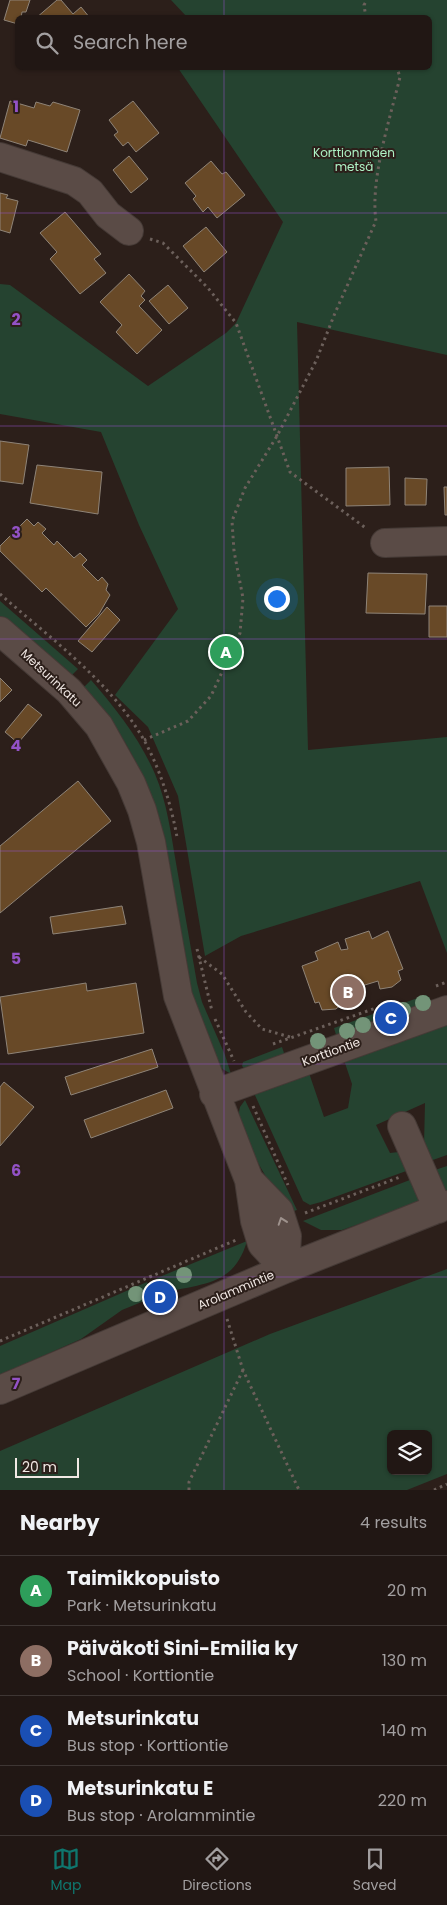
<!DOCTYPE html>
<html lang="en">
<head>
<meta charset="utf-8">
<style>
  :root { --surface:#211714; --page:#2d2422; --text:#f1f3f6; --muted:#a29fa0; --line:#3e3634; --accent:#0f766e }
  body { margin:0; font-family:Poppins,sans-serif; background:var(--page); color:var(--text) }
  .controls { position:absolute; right:15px; bottom:15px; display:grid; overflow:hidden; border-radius:8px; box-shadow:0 1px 4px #0004 }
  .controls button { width:45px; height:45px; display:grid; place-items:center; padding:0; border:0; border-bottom:1px solid var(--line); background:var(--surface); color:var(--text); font:25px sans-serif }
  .scale { position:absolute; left:15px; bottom:12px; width:64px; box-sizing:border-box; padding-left:5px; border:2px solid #f1e8e4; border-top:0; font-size:14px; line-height:18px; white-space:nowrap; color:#f1e8e4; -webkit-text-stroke:4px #2c1f1a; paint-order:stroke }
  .you { position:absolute; left:276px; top:598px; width:18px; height:18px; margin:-12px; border:4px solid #fff; border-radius:50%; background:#1a73e8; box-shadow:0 0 0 8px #1a73e833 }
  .badge { display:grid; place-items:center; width:32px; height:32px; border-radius:50%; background:var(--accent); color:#fff; font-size:16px; font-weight:700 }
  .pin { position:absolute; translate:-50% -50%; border:2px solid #fff; box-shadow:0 1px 5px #0006 }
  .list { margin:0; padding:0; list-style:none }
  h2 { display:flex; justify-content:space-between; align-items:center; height:65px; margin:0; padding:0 20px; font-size:21px }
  h2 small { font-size:16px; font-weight:400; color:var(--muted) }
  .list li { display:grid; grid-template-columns:32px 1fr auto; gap:15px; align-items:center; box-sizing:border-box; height:70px; padding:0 20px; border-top:1px solid var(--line) }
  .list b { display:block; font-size:19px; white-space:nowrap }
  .list p { margin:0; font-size:16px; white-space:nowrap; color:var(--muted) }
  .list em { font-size:16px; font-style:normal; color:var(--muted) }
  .icon { flex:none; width:28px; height:28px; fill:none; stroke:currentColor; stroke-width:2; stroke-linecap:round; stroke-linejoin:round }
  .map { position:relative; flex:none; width:447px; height:1490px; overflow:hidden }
  .search { position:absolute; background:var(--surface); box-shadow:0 1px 4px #0004; left:15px; right:15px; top:15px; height:55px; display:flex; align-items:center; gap:12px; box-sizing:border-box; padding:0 18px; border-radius:8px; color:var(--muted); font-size:19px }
  .sheet { height:345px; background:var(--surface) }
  nav { display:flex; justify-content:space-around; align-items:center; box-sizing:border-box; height:70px; border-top:1px solid var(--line); background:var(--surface); font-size:14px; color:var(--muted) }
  nav a { display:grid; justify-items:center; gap:2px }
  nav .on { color:var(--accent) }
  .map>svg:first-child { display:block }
  .green { fill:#254330; fill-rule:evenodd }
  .building { fill:#684927; stroke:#8f8478 }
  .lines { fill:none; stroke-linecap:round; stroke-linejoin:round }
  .minor-casing { stroke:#453a36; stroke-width:30 }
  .path { stroke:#6c605b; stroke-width:3; stroke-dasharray:2.5 4; stroke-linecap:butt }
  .minor { stroke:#5a4b46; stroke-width:28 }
  .tree { fill:#739478 }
  .oneway { stroke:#9e928d }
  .grid { fill:none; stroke:#9352c6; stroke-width:1; stroke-opacity:0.55 }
  .labels { text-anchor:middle; stroke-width:4; stroke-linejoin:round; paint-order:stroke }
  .park-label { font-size:12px; fill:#adf3c5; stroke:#2c1f1a }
  .street-label { font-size:12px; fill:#f1e8e4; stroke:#2c1f1a }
  .grid-label { font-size:16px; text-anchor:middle; font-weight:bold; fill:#9352c6; stroke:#2c1f1a; stroke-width:4; stroke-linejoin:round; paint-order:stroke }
</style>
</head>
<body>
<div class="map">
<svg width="447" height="1490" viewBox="0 0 447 1490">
  <rect width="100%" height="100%" fill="#2c1f1a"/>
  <!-- green -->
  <path class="green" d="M171 0H447V355L297 322 308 750 447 737V953L420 881 241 936 205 956 178 796 148 727 115 695 178 609 139 525 101 432 0 414V284L10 285 148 386 226 333 236 323 283 222 178 68H430V18L187 17Z
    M0 601 78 669 70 677 0 616Z
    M91 680C116 709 140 739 155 774 167 802 171 834 176 863 183 903 190 943 197 983L202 1002 225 1055 231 1074 221 1068 192 1007 155 813C140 763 120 725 82 689Z
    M426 995 430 998V1004L337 1038 334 1028Z
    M447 1023V1155L430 1161 424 1145 425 1103 376 1125 390 1153 407 1151 409 1170 321 1202 310 1205 303 1201 254 1093 309 1073 324 1117 348 1108 352 1084 344 1060Z
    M282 1047 285 1056 245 1069 242 1066 243 1062Z
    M245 1100 297 1210 291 1212 269 1182 254 1156 238 1117 240 1107Z
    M447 1166V1191L440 1194 432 1171Z
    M415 1178 423 1201 342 1230H321L303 1221Z
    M247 1241C234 1286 203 1283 163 1293L157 1278Z
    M447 1269V1474L407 1490H0V1451L270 1334ZM391 1434H428V1471H391Z
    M147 1282 154 1297 122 1310 81 1339 0 1375V1346Z"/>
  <!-- building -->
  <path class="building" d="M10 0H30L26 12H22L21 18H18V24L4 20Z
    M57 0H61L73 14 81 7 90 18H36Z
    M10 101 34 108 36 102 50 106 53 102 80 110 67 152 28 140 26 146 0 138Z
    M133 101 159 133 136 152 128 142 123 146 114 135 118 132 109 120Z
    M129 156 148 179 131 193 113 170Z
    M211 161 222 174 226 172 245 195 217 218 208 207 203 212 193 199 196 196 185 183Z
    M0 193 8 195 6 198 18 201 10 233 0 230Z
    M65 212 101 254 94 259 106 273 80 294 50 259 57 252 40 233Z
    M206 227 227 252 204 272 183 246Z
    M129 274 145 291 141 296 145 300 139 306 162 330 137 354 116 332 122 325 100 302Z
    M168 285 188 308 169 324 149 301Z
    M0 441 29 445 23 484 0 481Z
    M37 465 102 472 98 514 30 503Z
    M389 467 390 505 346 506V468Z
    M405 478 427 479 426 505H405Z
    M444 487H447V515H445Z
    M27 519 34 526 38 522 46 529 42 533 54 545 57 541 74 558 80 553 87 560 82 565 98 581 102 577 108 584 106 590 110 595 99 614 86 627 46 588 42 592 0 551V546Z
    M368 573 427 574 425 614 366 613Z
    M429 606H447V637H429Z
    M107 607 120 620 92 652 78 641Z
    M0 678 12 690 0 702Z
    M28 704 42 715 18 743 5 732Z
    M78 781 111 821 0 913V846Z
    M122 906 126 924 53 934 50 917Z
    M369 931 372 939 388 931 403 969 398 971 401 980 392 987 380 989 378 981 342 992 345 1001 336 1009 322 1010 319 1002 315 1003 302 966 318 960 315 952 338 942 341 950 348 949 345 939Z
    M86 983 87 991 136 983 144 1033 8 1054 0 997Z
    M152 1049 158 1067 71 1095 65 1077Z
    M4 1082 34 1107 0 1146V1087Z
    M166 1090 173 1108 91 1138 84 1120Z"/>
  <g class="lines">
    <defs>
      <path id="minor" d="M0 157 74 181 90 192 108 215 129 231
        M385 543 447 541
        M0 631 69 691 99 726 131 783 142 810 151 842 178 996 249 1180 255 1221 262 1244 285 1269
        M214 1094 447 1010
        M402 1126 438 1209
        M249 1180 279 1211 287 1236 285 1269
        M0 1390 285 1269 447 1205"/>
    </defs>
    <!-- minor casing -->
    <use href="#minor" class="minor-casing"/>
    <!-- path -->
    <path class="path" d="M366 18 364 5 367 0
      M150 239 163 243 208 288 236 323 290 472 367 529
      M0 594C50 638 110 681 144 740 160 769 171 804 177 837
      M144 740 188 721 211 696 240 633 243 598 234 551 232 521 245 488 277 436 316 361 335 313 376 221C370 179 390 119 400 77L397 68
      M197 949 212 1011
      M199 957 222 974 246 1012 262 1029 290 1037
      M436 986 447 982
      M215 1019 234 1061
      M273 1044 376 1008
      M253 1106 288 1185
      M305 1213 400 1177
      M150 1275 160 1297
      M227 1319 243 1370 299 1490
      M0 1341 236 1240
      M189 1490V1482L243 1370
      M434 1490 447 1484"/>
    <!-- minor -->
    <use href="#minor" class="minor"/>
  </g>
  <!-- trees -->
  <g class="tree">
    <circle cx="423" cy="1003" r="8"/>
    <circle cx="403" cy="1010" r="8"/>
    <circle cx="383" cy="1017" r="8"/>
    <circle cx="363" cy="1025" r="8"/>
    <circle cx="347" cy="1031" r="8"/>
    <circle cx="318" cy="1041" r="8"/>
    <circle cx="184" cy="1275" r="8"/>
    <circle cx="136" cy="1294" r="8"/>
  </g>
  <!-- one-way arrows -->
  <defs><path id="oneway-chevron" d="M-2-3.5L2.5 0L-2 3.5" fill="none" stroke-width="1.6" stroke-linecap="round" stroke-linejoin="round" transform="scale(1.25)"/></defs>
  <use class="oneway" href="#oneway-chevron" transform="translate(282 1221) rotate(-109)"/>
  <!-- grid -->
  <path class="grid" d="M224 0V18M224 68V1490M0 213H447M0 426H447M0 639H447M0 851H447M0 1064H447M0 1277H447"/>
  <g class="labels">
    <!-- park labels -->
    <g class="park-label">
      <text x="354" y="157">Korttionmäen<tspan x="354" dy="14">metsä</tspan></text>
    </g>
    <!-- street labels -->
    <g class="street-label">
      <text transform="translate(51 678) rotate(43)" y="4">Metsurinkatu</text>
      <text transform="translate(331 1052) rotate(-20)" y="4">Korttiontie</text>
      <text transform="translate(236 1290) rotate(-23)" y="4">Arolammintie</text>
    </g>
  </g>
  <g class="grid-label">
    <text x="16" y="112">1</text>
    <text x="16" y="325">2</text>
    <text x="16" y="538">3</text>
    <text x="16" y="751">4</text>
    <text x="16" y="964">5</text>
    <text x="16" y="1176">6</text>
    <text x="16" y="1389">7</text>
  </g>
</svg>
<div class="controls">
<button><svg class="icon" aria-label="layers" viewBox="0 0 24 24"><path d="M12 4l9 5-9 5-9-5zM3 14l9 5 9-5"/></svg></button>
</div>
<div class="scale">20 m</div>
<div class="you"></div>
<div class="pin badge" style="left:226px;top:652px;background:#2e9e5b">A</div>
<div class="pin badge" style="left:348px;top:992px;background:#8d6e63">B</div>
<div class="pin badge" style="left:391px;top:1018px;background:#1a4fb4">C</div>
<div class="pin badge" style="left:160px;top:1297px;background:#1a4fb4">D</div>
<div class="search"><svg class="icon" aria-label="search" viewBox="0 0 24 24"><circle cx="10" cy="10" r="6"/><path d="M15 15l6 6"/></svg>Search here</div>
</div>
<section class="sheet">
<h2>Nearby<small>4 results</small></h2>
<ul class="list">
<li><span class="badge" style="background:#2e9e5b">A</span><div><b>Taimikkopuisto</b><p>Park · Metsurinkatu</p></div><em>20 m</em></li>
<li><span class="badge" style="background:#8d6e63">B</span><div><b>Päiväkoti Sini-Emilia ky</b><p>School · Korttiontie</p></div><em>130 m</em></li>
<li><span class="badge" style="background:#1a4fb4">C</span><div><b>Metsurinkatu</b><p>Bus stop · Korttiontie</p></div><em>140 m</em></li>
<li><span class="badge" style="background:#1a4fb4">D</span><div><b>Metsurinkatu E</b><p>Bus stop · Arolammintie</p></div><em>220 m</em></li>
</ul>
</section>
<nav>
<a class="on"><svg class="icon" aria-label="map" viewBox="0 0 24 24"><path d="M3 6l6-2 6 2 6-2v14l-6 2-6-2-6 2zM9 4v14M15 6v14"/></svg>Map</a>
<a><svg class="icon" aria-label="directions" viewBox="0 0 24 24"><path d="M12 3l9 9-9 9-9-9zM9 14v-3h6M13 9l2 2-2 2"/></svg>Directions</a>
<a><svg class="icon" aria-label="saved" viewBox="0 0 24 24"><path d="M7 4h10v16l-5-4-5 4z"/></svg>Saved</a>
</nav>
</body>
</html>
